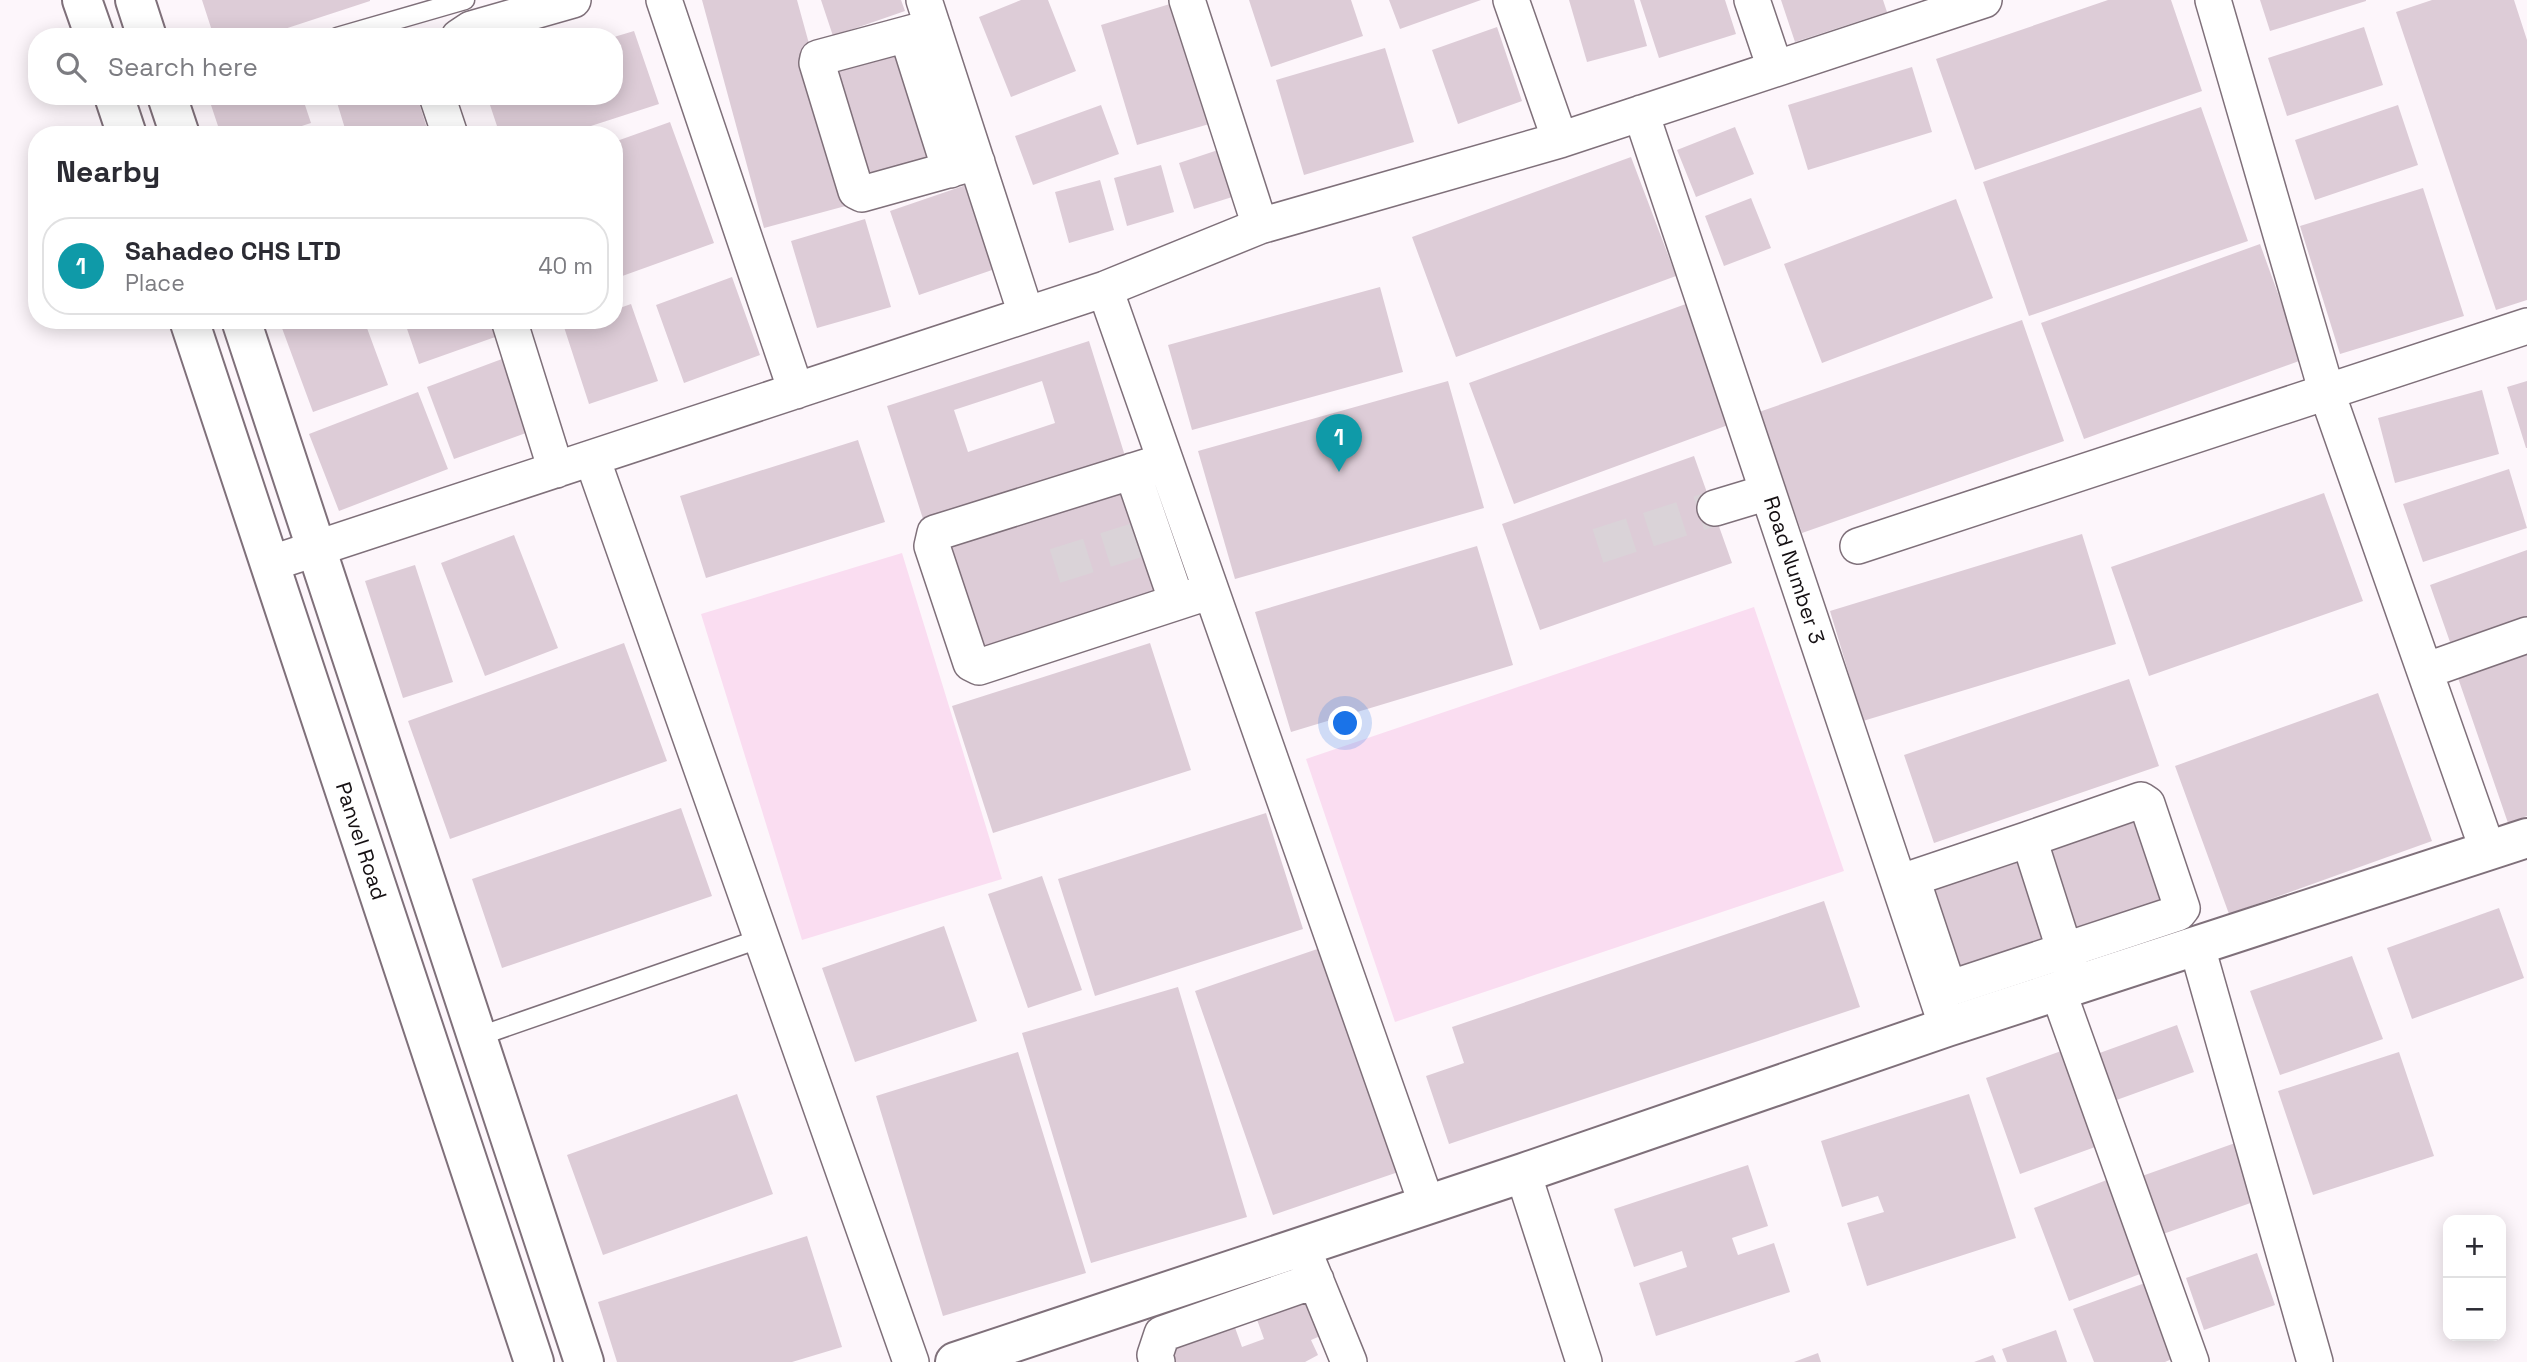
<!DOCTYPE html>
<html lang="en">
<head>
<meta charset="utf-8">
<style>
  :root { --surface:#fff; --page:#f2f2f3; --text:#2b2b33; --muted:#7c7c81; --line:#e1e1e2; --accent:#0f766e }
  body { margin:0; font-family:"Space Grotesk",sans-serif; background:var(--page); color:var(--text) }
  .controls { position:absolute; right:21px; bottom:21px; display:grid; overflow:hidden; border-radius:14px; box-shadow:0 4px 18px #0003 }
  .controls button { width:63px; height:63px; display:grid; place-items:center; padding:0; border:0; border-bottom:2px solid var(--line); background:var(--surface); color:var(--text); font:35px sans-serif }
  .you { position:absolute; left:1346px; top:724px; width:24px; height:24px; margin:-18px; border:5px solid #fff; border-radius:50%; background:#1a73e8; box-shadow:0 0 0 10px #1a73e833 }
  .badge { display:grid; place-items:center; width:46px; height:46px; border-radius:50%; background:var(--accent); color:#fff; font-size:23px; font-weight:700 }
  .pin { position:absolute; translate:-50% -58px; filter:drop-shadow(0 2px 4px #0008) }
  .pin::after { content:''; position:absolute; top:37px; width:24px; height:21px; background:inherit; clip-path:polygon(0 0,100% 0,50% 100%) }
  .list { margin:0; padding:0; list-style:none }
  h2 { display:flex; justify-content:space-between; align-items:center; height:91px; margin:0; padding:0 28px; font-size:30px }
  h2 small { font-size:23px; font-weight:400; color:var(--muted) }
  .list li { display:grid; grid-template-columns:46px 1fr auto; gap:21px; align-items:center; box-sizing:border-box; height:98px; margin:0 14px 14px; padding:0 14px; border:2px solid var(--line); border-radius:28px }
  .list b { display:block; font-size:26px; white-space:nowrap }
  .list p { margin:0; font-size:23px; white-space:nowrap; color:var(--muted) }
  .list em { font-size:23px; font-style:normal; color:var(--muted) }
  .icon { flex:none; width:38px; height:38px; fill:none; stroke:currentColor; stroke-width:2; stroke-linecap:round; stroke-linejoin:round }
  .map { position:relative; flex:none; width:2527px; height:1362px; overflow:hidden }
  .search { position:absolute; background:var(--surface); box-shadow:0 4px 18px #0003; left:28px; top:28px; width:595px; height:77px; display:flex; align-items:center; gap:18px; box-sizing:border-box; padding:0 24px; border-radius:28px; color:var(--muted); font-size:26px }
  .panel { position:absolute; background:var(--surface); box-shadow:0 4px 18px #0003; left:28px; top:126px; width:595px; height:203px; border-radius:28px }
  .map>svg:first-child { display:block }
  .green { fill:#faddf1 }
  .building { fill:#ddccd7; fill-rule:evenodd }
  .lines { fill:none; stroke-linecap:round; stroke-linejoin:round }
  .minor-tunnel { stroke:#dad3d8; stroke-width:35; stroke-dasharray:35 18; stroke-linecap:butt }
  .service-casing { stroke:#7f707a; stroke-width:21 }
  .minor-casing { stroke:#7f707a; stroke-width:38 }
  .tertiary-casing { stroke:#7f707a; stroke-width:42 }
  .service { stroke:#fff; stroke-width:18 }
  .minor { stroke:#fff; stroke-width:35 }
  .tertiary { stroke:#fff; stroke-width:38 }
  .labels { text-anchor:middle; stroke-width:6; stroke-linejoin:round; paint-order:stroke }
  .street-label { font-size:21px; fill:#140f12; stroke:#fff }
</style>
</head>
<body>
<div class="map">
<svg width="2527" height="1362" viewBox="0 0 2527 1362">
  <rect width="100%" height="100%" fill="#fdf6fb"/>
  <!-- green -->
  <path class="green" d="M902 553 1002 879 802 940 701 614Z
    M1754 607 1844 871 1395 1022 1306 759Z"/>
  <!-- building -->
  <path class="building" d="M202 0H370V1L260 37H214Z
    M702 0H797L853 204 764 228Z
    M821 0H901L905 11 833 36Z
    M1021 0H1048L1076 71 1011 97 979 17Z
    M1183 0 1223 120 1137 145 1101 25Z
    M1249 0H1351L1363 36 1271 67Z
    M1389 0H1481L1400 29Z
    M1569 0H1634L1647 46 1587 62Z
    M1640 0H1725L1736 34 1659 58Z
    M1781 0H1883L1887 12 1795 42Z
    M2108 0H2171L2202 91 1975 170 1936 59Z
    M2260 0H2366V1L2270 31Z
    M2432 0H2514L2527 40V300L2496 310 2396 12Z
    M1497 27 1522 101 1458 124 1432 50Z
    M2364 27 2383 85 2287 116 2268 58Z
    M634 31 659 104 563 135H500L487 96H614V37Z
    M902 40 941 167 862 189 822 63Z
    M1385 48 1414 142 1304 175 1276 80Z
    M1912 67 1932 132 1808 170 1788 105Z
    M236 96H302L311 123 274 135H221L211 105Z
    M335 96H417L429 135H347Z
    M1101 105 1119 154 1033 185 1015 136Z
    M2398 105 2418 165 2315 200 2295 140Z
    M2201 107 2248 241 2029 316 1983 182Z
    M670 122 714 243 614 279V142Z
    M1735 127 1754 174 1696 197 1677 150Z
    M1230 146 1245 193 1194 209 1179 163Z
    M1631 157 1676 276 1456 357 1412 237Z
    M1161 165 1174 212 1127 226 1114 178Z
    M1100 180 1114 230 1069 243 1055 192Z
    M969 184 998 268 919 295 890 211Z
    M2423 188 2464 316 2340 354 2300 226Z
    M1751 198 1771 248 1724 266 1705 216Z
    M1956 199 1993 298 1822 363 1784 264Z
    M865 219 891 307 817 328 791 241Z
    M2260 244 2302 360 2084 439 2041 323Z
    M732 277 760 355 684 383 656 305Z
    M1380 287 1403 372 1192 430 1168 345Z
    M1694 301 1739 421 1514 504 1469 383Z
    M631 304 658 381 589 404 564 327 584 320H614V310Z
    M279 320H364L388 385 313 412Z
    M404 320H492L498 336 419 364Z
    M2022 320 2064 441 1802 533 1759 412Z
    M1089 341 1125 456 923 519 887 406ZM1042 381 1055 423 968 452 954 410Z
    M510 356 537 429 454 459 427 387Z
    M1448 381 1484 508 1235 579 1198 451Z
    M2527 381V448H2526L2507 387Z
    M2482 390 2499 454 2395 483 2378 418Z
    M418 392 448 469 339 511 309 434Z
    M858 440 885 522 706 578 680 496Z
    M1694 456 1732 563 1540 630 1502 524Z
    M2509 469 2527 528 2423 562 2403 504Z
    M1133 481 1174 597 981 657 941 540Z
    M2324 493 2363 601 2149 676 2111 567Z
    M2082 534 2116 644 1863 721 1830 611Z
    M514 535 558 648 485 676 441 563Z
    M1477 546 1513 665 1291 732 1255 612Z
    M2527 550V616L2450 642 2430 585Z
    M415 565 453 682 403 698 365 581Z
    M624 643 667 761 450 839 408 721Z
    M1150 643 1191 770 993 833 952 706Z
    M2527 651V816L2508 823 2457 675Z
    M2129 679 2159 766 1934 843 1904 755Z
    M2378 693 2432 841 2229 914 2175 766Z
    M2143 804 2178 909 2078 942 2040 839Z
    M681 808 712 896 502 968 472 879Z
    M1266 813 1303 929 1095 996 1058 879Z
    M2022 848 2055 949 1952 983 1919 883Z
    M1042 876 1082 990 1028 1008 988 894Z
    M1824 901 1860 1007 1449 1144 1426 1076 1464 1063 1452 1027Z
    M2499 908 2524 978 2412 1019 2387 948Z
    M944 926 977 1021 855 1062 822 968Z
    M1329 945 1407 1169 1273 1215 1195 991Z
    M2352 956 2383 1039 2280 1075 2250 991Z
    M1178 987 1247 1217 1091 1263 1022 1033Z
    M2177 1025 2194 1072 2111 1102 2094 1055Z
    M2064 1050 2098 1146 2020 1174 1986 1078Z
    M1018 1052 1086 1273 943 1316 876 1096Z
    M2399 1052 2434 1156 2313 1195 2278 1091Z
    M737 1094 773 1194 603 1255 567 1155Z
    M1969 1094 2016 1238 1867 1286 1847 1223 1884 1212 1878 1196 1842 1207 1821 1141Z
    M2238 1142 2259 1200 2163 1234 2142 1176Z
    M1748 1165 1768 1226 1732 1238 1738 1255 1774 1243 1790 1292 1656 1336 1639 1283 1687 1267 1682 1251 1634 1267 1614 1209Z
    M2112 1178 2148 1271 2069 1301 2034 1208Z
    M807 1236 842 1347 792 1362H617L598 1302Z
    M2257 1253 2275 1305 2204 1330 2186 1278Z
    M2145 1283 2172 1359 2165 1362H2094L2073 1309Z
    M1309 1293 1325 1334 1311 1340 1318 1355 1305 1362H1175L1169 1347 1233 1322 1242 1347 1264 1339 1255 1314Z
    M2056 1330 2067 1362H2007L2002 1349Z
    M1818 1353 1821 1362H1794Z
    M1993 1355 1996 1362H1974Z"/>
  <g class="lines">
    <!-- minor-tunnel -->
    <path class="minor-tunnel" d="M1598 546 1715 508
      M1055 566 1153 535"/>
    <defs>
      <path id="service" d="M337 37 465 0
        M477 1037 762 938"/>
      <path id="minor" d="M664 0 796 391
        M924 0 1026 314
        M1187 0 1260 226
        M1511 0 1560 140
        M1752 0 1775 68
        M2213 0 2327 393 2488 851
        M933 27 818 58 817 63 856 191 862 194 977 162
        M907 34 950 170
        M459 37 471 29 573 0
        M437 96 450 135
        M1641 113 1947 1027
        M1105 289 1427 1205
        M509 320 556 470
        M592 458 911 1362
        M1165 461 935 533 932 546 971 663 979 667 1211 591
        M1132 471 1177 602
        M1715 508 1768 492
        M1858 546 2527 326
        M269 564 1105 289 1260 226 1560 140 1984 0
        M2425 671 2527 635
        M2029 839 2141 800 2147 804 2182 908 2178 913 1954 987 1947 984 1914 885 1916 877 2029 839 2076 986
        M2197 947 2315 1362
        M2058 991 2191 1362
        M1523 1173 1584 1362
        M1307 1259 1349 1362
        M1157 1362 1155 1355 1162 1334 1316 1280"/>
      <path id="tertiary" d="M82 0 95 37
        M135 0 147 37
        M114 96 127 135
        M167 96 180 135
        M189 320 534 1362
        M241 320 584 1362
        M955 1362 1523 1173 1947 1027 2527 838"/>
    </defs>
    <!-- service casing -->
    <use href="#service" class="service-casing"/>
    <!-- minor casing -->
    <use href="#minor" class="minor-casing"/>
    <!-- tertiary casing -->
    <use href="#tertiary" class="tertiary-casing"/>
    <!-- service -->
    <use href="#service" class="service"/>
    <!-- minor -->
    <use href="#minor" class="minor"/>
    <!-- tertiary -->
    <use href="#tertiary" class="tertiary"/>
  </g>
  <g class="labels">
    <!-- street labels -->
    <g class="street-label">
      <text transform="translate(1794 570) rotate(72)" y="7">Road Number 3</text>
      <text transform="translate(361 841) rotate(72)" y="7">Panvel Road</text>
    </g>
  </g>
</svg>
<div class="controls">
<button>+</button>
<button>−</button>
</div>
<div class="you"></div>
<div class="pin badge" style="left:1339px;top:472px;background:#0f9aa8">1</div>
<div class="search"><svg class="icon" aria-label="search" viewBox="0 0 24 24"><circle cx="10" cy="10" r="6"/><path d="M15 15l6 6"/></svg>Search here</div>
<section class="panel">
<h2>Nearby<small></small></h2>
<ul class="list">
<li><span class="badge" style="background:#0f9aa8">1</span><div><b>Sahadeo CHS LTD</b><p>Place</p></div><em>40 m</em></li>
</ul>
</section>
</div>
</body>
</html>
